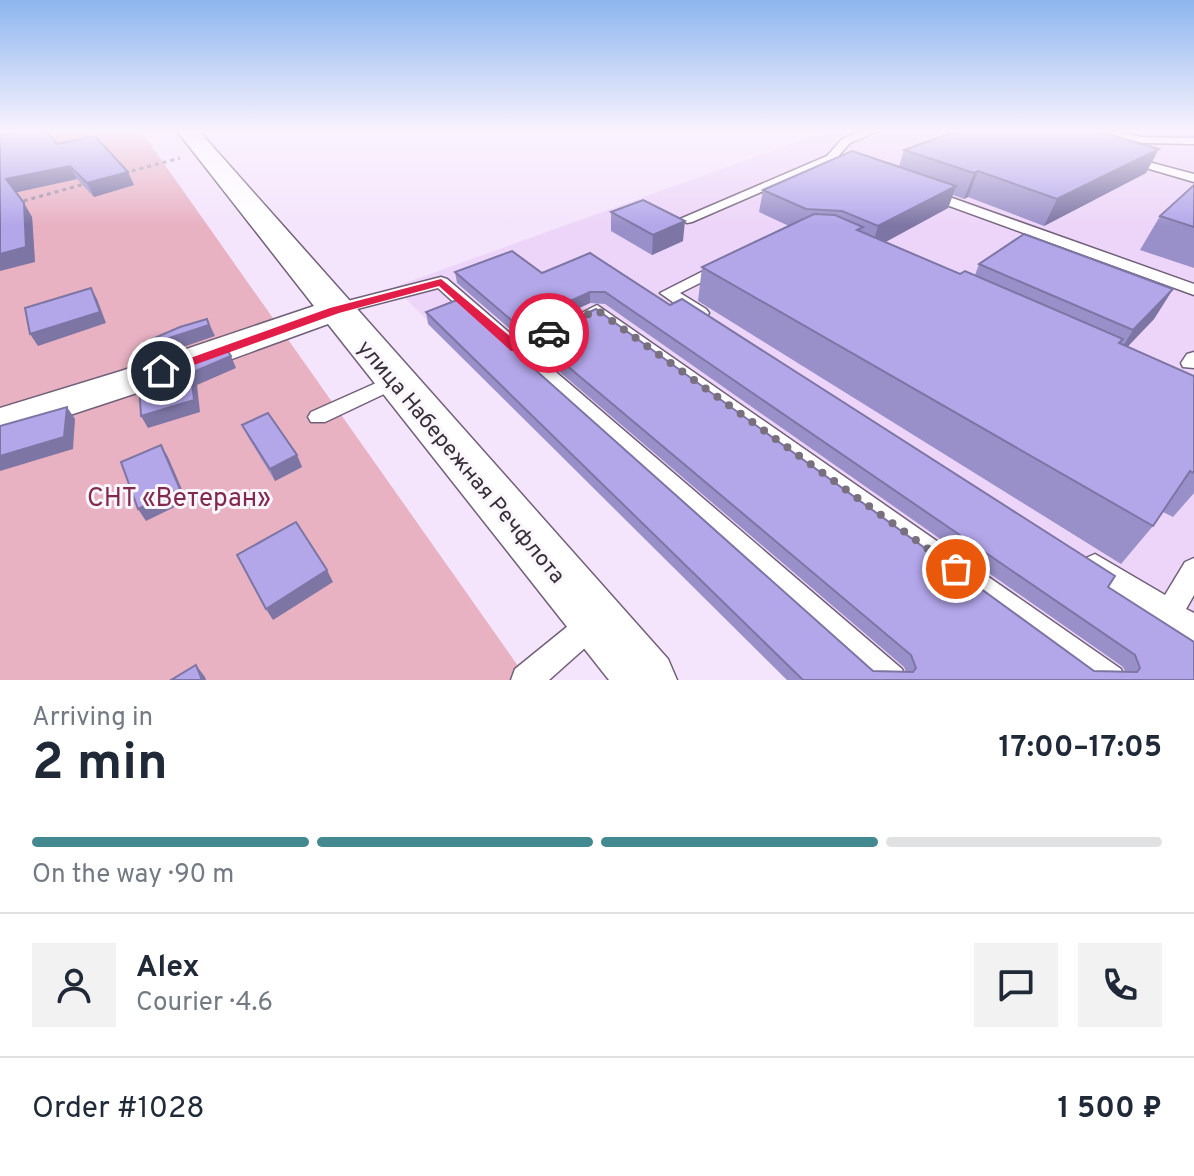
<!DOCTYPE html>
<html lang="en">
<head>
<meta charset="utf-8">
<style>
	:root { --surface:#fff; --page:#f2f2f3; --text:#1f2937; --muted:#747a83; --line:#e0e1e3; --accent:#428990 }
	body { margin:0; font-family:Overpass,sans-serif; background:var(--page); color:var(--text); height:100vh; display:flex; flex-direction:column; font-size:30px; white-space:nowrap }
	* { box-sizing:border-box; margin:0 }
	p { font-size:26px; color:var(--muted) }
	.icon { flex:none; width:44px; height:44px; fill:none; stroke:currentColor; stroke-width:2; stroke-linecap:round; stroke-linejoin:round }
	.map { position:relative; height:680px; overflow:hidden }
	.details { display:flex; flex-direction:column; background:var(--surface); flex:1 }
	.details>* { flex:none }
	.pin { position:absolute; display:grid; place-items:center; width:68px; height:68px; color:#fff; margin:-34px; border:4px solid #fff; border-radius:50%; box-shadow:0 2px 8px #0007 }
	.courier { position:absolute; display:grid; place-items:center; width:80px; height:80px; margin:-40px; border:6px solid #e11d48; border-radius:50%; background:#fff; color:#222; box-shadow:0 2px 10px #0007 }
	.head em { font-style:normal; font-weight:700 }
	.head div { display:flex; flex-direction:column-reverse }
	.head { display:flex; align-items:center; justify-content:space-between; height:136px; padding:0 32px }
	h1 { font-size:52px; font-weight:700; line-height:60px }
	.bar { display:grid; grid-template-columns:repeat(4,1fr); gap:12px 8px; align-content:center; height:96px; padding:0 32px }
	.bar i { height:10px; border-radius:6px; background:var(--line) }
	.bar .current { background:var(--accent) }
	.bar p { grid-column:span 4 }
	.line { display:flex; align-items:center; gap:20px; padding:0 32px; border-top:2px solid var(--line) }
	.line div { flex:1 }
	.round { display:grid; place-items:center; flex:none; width:84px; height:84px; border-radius:0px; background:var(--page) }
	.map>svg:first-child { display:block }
</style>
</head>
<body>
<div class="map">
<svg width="1194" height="680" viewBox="0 0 1194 680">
	<rect width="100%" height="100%" fill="#f4e4fc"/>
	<polygon fill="#edd5f9" points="827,131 1194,131 1194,680 787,680 394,287"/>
	<polygon fill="#e8b2c3" points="31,131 141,131 528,680 0,680 0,137"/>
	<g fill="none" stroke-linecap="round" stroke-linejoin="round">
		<g stroke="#716079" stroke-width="3">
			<g id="service">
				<polygon points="862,131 878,131 850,143 835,160 692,222 687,223 680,219 827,156 842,139"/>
				<polygon points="1094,131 1116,131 1142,137 1194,138 1194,144 1142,143"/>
				<polygon points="1126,156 1194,174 1194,182 1122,161 1122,157"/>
				<polygon points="927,189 1194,284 1194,295 922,196 921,193"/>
				<polygon points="723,261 731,266 728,269 680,293 706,309 709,313 706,317 694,317 660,293"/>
				<polygon points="441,277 447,279 518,340 547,327 559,327 562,331 559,335 529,349 902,669 906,680 869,680 438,288 334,315 326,310 328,306"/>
				<polygon points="597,305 1121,669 1125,680 1085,680 596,317 577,325 568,320"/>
				<polygon points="1194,352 1194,368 1183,367 1181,363 1187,354"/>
				<polygon points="394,375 401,376 404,381 401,386 325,422 311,422 308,417 311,412"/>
				<polygon points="1095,554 1165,595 1185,562 1194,558 1194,595 1186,609 1194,613 1194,643 1086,574 1082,566 1086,558"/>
				<polygon points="594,609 604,613 608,622 604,631 549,680 511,680 515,669 584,613"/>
			</g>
		</g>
		<g stroke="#716079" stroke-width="3">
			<g id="minor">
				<polygon points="0,131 27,131 25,136 0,141"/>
				<polygon points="177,131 199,131 668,659 677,680 609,680 328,324 149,389 0,438 0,408 121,371 314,306"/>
			</g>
		</g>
		<g stroke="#988d9e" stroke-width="3" stroke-dasharray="4 4" stroke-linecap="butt">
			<polyline points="124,173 180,158"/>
			<polyline points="16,203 88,183"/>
		</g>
		<use href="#service" fill="#fff" fill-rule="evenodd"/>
		<use href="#minor" fill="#fff" fill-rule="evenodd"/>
	</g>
	<g fill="#9a90c9">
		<polygon points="0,135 128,172 134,185 94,197 77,179 16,192 32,217 35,262"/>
		<polygon points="904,150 1146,173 1044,226 968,197 964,199 953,195 948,208 885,242 960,274 975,275 979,264 1173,289 1154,319 1127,347 1194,376 1194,493 1173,517 1163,512 1153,526 1121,564 698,301 702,267 789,226 759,212 763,190 899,167"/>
		<polygon points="1194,185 1194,268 1140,250 1160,216"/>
		<polygon points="611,212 683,241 652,255 611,231"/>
		<polygon points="590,253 1108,587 1194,680 787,680 428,324 426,312 873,671 906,672 904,667 534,350 534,338 1094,671 1125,671 1123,667 605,304 590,303 518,336 457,283 455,272 542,273"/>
		<polygon points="242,425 297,455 302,467 275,481 248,437"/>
	</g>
	<g fill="#7d75a4">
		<polygon points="1159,149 1146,173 1044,226 1057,199"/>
		<polygon points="70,166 77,179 14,193 6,179"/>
		<polygon points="978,171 968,197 964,199 974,173"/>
		<polygon points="128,172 134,185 94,197 87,183"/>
		<polygon points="956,186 948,208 871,250 878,226"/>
		<polygon points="24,203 32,217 35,262 0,271 0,254"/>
		<polygon points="685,221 683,241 652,255 653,235"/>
		<polygon points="91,288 97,299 106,323 38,346 30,334"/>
		<polygon points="1173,289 1154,319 1114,361 1133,330"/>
		<polygon points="590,292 590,303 518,336 517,325"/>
		<polygon points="207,319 215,336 154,357 148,345"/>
		<polygon points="231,356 236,368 197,385 200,412 148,428 141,416 191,373"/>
		<polygon points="67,407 75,419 73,449 0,471 0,456"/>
		<polygon points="161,445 168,457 187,501 146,521 138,509"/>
		<polygon points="297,455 302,467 275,481 270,469"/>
		<polygon points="327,570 333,582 273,620 266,609"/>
		<polygon points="196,665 205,677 206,680 202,680"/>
	</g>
	<g fill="#b3a7ea" stroke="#7d75a4" stroke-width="2">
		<polygon points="19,131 46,131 57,144 95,136 128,172 87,183 70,166 6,179 24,203 26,247 0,254 0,135"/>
		<polygon points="957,131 1097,131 1159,149 1057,199 978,171 974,173 904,150"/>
		<polygon points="852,151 956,186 878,226 842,211 806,209 763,190"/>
		<polygon points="1194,185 1194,227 1160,216"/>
		<polygon points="643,200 685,221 653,235 611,212"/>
		<polygon points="814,214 835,215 863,227 857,230 960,274 965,271 1123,339 1119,343 1194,376 1194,473 1190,471 1153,526 702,267"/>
		<polygon points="1024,234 1173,289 1133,330 979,264"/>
		<polygon points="512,251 542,273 590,253 670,305 682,299 1115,576 1108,587 1194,642 1194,680 803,680 426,312 457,300 873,671 913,672 916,668 911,655 534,338 596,309 1094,671 1137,672 1140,668 1135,655 605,292 590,292 517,325 455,272"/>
		<polygon points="91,288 100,312 30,334 25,308"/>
		<polygon points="207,319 209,325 148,345 145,342 180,327"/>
		<polygon points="227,350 231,356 191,373 194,400 141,416 139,382"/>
		<polygon points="67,407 64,437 0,456 0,426"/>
		<polygon points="268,413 297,455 270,469 242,425"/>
		<polygon points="161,445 180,489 138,509 121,462"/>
		<polygon points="296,522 327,570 266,609 237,555"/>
		<polygon points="196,665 202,680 171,680"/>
	</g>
	<linearGradient id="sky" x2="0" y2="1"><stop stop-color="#8db6ef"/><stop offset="0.58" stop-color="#faf3fe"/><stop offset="1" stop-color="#faf3fe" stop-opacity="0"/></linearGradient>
	<rect width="1194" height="226" fill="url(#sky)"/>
	<polygon fill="#e11d48" points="441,279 517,342 545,330 556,333 521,351 511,351 439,286 339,313 166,375 156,375 154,371 330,308"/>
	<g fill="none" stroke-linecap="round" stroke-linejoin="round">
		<polyline stroke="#796f7f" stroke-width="8" stroke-dasharray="0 14.4" points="549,333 597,310 956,569"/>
	</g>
	<g text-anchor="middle" stroke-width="6" stroke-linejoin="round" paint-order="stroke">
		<g font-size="22" fill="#37303b" stroke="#faf6fc">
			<text transform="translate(462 461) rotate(50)" y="8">улица Набережная Речфлота</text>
		</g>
		<g font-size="26" fill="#81294d" stroke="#faf6fc">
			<text x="179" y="506">СНТ «Ветеран»</text>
		</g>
	</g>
</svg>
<div class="pin" style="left:956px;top:569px;background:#ea580c"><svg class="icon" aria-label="bag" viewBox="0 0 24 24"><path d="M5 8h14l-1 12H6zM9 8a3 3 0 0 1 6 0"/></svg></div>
<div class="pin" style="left:161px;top:371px;background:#1f2937"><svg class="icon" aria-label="home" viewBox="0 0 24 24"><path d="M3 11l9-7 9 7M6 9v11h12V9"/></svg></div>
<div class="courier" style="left:549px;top:333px"><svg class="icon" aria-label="car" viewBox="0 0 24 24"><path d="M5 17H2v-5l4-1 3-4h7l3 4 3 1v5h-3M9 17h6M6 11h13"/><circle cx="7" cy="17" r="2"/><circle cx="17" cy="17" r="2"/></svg></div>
</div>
<section class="details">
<div class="head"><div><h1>2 min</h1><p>Arriving in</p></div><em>17:00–17:05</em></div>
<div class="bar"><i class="current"></i><i class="current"></i><i class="current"></i><i></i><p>On the way · 90 m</p></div>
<div class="line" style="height:144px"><a class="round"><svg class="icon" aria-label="person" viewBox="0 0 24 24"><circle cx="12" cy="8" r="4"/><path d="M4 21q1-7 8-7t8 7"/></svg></a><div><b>Alex</b><p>Courier · 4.6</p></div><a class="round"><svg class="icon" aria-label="chat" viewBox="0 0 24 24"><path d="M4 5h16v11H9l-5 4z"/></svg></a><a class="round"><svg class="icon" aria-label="phone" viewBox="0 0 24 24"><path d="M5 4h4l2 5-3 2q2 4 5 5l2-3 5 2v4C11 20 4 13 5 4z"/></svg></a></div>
<div class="line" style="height:104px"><div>Order #1028</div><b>1 500 ₽</b></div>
</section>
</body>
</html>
